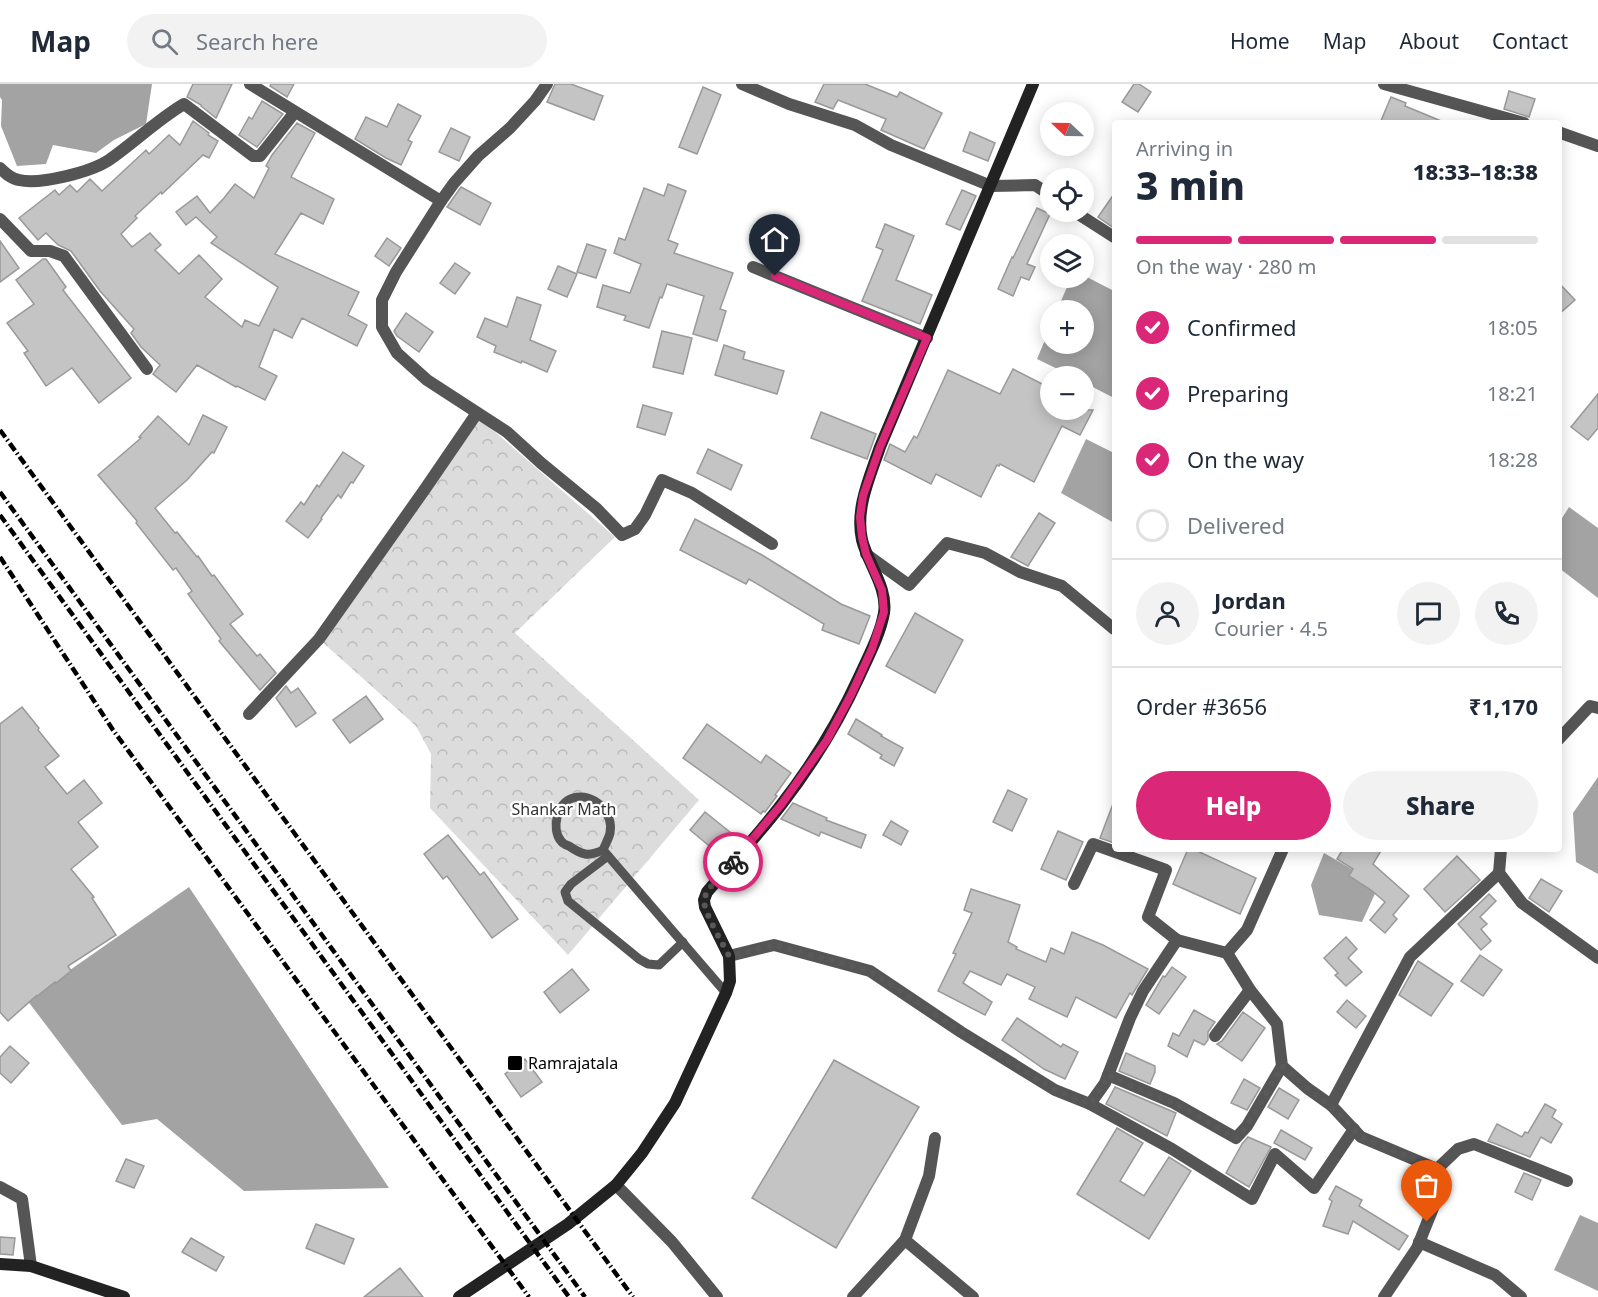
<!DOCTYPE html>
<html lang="en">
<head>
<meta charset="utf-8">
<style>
	:root { --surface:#fff; --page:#f2f2f3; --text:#1f2937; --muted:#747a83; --line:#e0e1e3; --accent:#db2777 }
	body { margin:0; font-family:"Noto Sans",sans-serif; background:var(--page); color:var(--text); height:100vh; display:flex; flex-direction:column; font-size:22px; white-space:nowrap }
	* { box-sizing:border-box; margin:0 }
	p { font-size:20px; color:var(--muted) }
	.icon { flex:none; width:33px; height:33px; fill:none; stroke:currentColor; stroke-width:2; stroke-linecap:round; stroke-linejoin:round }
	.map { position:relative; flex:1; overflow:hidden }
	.sheet { position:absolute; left:1112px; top:36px; width:450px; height:732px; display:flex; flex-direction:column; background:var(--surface); border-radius:6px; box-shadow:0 3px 15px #0003 }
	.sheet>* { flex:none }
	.needle { width:39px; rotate:292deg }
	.controls { position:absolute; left:1040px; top:18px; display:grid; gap:12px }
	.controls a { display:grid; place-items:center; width:54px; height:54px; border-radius:50%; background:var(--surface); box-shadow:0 3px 15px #0003; font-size:30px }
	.pin { position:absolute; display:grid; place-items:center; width:51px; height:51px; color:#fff; margin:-62px -26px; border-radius:50% 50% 50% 0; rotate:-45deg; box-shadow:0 0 6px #0007 }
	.pin .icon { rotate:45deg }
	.courier { position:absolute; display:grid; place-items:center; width:60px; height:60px; margin:-30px; border:4px solid #db2777; border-radius:50%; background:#fff; color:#222; box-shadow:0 2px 8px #0007 }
	.headline em { font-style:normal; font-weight:800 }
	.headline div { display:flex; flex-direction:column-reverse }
	.headline { display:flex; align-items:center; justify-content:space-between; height:102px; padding:0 24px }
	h1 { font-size:39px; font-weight:800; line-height:45px }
	.bar { display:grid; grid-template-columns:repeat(4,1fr); gap:9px 6px; align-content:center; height:72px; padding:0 24px }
	.bar i { height:8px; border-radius:4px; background:var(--line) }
	.bar .on { background:var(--accent) }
	.bar p { grid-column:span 4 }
	.line { display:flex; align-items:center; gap:15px; padding:0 24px; border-top:2px solid var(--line) }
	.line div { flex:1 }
	.round { display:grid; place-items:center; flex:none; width:63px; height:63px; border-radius:32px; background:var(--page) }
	ol { padding:0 24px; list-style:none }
	li { display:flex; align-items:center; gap:18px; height:66px }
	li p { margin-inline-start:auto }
	li .icon { padding:6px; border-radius:50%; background:var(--accent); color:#fff; stroke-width:4 }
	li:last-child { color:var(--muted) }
	li i { width:33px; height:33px; border:3px solid var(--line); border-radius:50% }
	.action { display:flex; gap:12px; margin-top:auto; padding:12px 24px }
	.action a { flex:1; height:69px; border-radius:36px; background:var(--accent); color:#fff; font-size:24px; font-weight:800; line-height:69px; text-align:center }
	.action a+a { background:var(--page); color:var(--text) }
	header { display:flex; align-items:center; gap:36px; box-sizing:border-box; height:84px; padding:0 30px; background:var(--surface); border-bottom:2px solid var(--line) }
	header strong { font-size:28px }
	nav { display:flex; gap:33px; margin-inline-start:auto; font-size:21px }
	.search { width:420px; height:54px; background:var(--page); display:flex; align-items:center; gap:15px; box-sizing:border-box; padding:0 21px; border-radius:33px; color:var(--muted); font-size:22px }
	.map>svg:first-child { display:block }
</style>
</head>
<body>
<header>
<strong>Map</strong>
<div class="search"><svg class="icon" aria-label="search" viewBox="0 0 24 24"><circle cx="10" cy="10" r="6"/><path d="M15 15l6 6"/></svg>Search here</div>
<nav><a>Home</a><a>Map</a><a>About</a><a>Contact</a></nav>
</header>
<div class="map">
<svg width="1598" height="1213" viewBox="0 0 1598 1213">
	<defs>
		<pattern id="forest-crowns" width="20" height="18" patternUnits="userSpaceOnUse" patternTransform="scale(1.5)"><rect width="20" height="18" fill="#dcdcdc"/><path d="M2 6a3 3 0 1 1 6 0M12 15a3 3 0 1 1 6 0" fill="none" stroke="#bbb"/></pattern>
	</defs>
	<rect width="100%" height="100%" fill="#fff"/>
	<polygon fill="url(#forest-crowns)" points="477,332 615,453 515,549 699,716 568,871 430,724 431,670 416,642 319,555"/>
	<g fill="#a3a3a3">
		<polygon points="0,0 152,0 146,40 114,56 96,69 53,61 46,80 17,82 1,42 2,16 0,13"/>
		<polygon points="1083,191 1114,207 1114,314 1083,298 1083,292 1072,292 1037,275 1050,244 1050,260 1083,260 1083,226 1057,226 1071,194 1083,194"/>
		<polygon points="1086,355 1114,369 1114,439 1061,409"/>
		<polygon points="1569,423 1598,444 1598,514 1559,484 1559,439"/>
		<polygon points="1598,693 1598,790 1576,778 1573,729"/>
		<polygon points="1324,769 1379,801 1362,838 1319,831 1311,801"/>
		<polygon points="189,803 389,1104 244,1107 157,1035 122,1041 27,916"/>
		<polygon points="1580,1131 1598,1139 1598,1207 1554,1186"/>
	</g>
	<g fill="#c4c4c4" stroke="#999" stroke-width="1.5">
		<polygon points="193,0 232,0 216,34 201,22 201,21 187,13"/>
		<polygon points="271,0 294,0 287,13 270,2"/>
		<polygon points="555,0 571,0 603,12 594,36 547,18"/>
		<polygon points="824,0 865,0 897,13 900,8 942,29 924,65 881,46 886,35 838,16 833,25 815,18"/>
		<polygon points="1134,0 1139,0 1151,8 1138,28 1122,18"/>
		<polygon points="703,3 721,11 697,70 679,63"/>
		<polygon points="1509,7 1535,15 1529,33 1504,25"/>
		<polygon points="1391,13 1406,19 1405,22 1446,39 1380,39"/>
		<polygon points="262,17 283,30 257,63 239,51 249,33 252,35"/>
		<polygon points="398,20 421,32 408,56 412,58 401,81 386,74 355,55 366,33 387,43"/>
		<polygon points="193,37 209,49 208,51 218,57 209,74 203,71 162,110 161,108 135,132 137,134 121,150 132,163 150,149 161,161 155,166 179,190 199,171 222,195 205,213 242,243 245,236 259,242 278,203 211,159 217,153 196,133 186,141 176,128 197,112 210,129 224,114 235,100 254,114 269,84 266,82 272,71 297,39 315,49 291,93 334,115 323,140 301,129 275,170 359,208 348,231 367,241 357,262 302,234 292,254 274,245 259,283 277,292 265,316 237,302 236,303 197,281 176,308 153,290 160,281 141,263 131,249 134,245 100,207 71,167 58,161 46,149 38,156 19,134 55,106 59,111 70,101 77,108 90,95 102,107 146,66 149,70 169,51 180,61"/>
		<polygon points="451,44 470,53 459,77 439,68"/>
		<polygon points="970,48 995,59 988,77 963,67"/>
		<polygon points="668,100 686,107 668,156 678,160 674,169 733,189 720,225 726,227 717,257 693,250 704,212 667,200 662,214 660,213 649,244 624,236 626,232 597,223 603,201 630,209 641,180 614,169 619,154 625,156 644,104 664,112"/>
		<polygon points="461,103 491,119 480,141 447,123"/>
		<polygon points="962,106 976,112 960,146 946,140"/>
		<polygon points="1114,110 1114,144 1098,133"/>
		<polygon points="1037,124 1050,130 1027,180 1035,183 1029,196 1021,193 1013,212 998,205 1012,173 1013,174"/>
		<polygon points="885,140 914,152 896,196 932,211 920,240 862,217 883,166 876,163"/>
		<polygon points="387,154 401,164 389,182 375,172"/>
		<polygon points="0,157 19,184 0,198"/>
		<polygon points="587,160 606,166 596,194 577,188"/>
		<polygon points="43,175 46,175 66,203 63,206 131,294 99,319 72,284 46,302 24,269 28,267 7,239 34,220 16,196"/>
		<polygon points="455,179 470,189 455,210 440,199"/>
		<polygon points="558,182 577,190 567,213 548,205"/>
		<polygon points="1558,198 1575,216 1558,231"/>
		<polygon points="517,213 541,221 530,256 556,267 547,288 522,277 521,279 494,268 496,262 477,253 485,234 507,243"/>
		<polygon points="406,229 433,248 419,268 397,252 394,247"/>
		<polygon points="662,247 692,254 683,290 653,283"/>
		<polygon points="724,261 745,268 743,275 784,287 777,310 715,291"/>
		<polygon points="1013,285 1050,304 1050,326 1093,326 1080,351 1062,342 1034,398 1000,380 999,382 997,381 981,413 936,390 931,400 884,376 890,360 905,368 914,352 917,354 948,286 1000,310"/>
		<polygon points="1598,310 1598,344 1588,356 1571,343"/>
		<polygon points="643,321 672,329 665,351 637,343"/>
		<polygon points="821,328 876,350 867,375 811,354"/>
		<polygon points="203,331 227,343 214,369 212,368 187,396 155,424 175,449 177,448 197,473 198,472 212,492 214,491 243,530 230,540 257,572 260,570 276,589 260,606 219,557 221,555 188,510 192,507 176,484 173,486 136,439 137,437 98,391 141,354 139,353 158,332 189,361"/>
		<polygon points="708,365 742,381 731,406 697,389"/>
		<polygon points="343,368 364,382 353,399 351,398 341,414 338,411 321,434 322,435 308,454 286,437 301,418 304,421 317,401 319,403"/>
		<polygon points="1039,429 1055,439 1028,482 1011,473"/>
		<polygon points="695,435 762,471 841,520 870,532 859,560 822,546 824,540 749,495 746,500 680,466"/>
		<polygon points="915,529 963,556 935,609 886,582"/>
		<polygon points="286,602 291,609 298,604 316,629 296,643 276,614"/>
		<polygon points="366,612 383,635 350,659 333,636"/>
		<polygon points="22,623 39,644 38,646 59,672 45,683 67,710 84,696 102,719 78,738 98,763 71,785 94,813 92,814 116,851 68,882 71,887 56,899 55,898 36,913 36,912 8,937 0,928 0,640"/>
		<polygon points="856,635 882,651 881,652 903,664 894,682 880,674 882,671 848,650"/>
		<polygon points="707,640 761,679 766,671 791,689 775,711 777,712 765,728 763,727 761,730 683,674"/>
		<polygon points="1008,706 1027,715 1012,747 993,738"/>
		<polygon points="793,719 827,734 826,736 866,751 861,764 821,748 819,752 781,735"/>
		<polygon points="1113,720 1114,720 1114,759 1100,754"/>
		<polygon points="705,728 740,756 725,775 690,746"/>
		<polygon points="891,737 908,747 901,761 883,751"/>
		<polygon points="1058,747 1083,758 1066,796 1041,785"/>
		<polygon points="448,751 480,791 484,788 518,835 492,854 447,792 443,795 424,770"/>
		<polygon points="1188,765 1193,765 1256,794 1240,830 1173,800"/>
		<polygon points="1343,765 1382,765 1373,780 1409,812 1393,831 1397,835 1385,849 1370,836 1385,818 1371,806 1349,792 1353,785 1337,775"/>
		<polygon points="1457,772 1480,796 1445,828 1424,805"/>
		<polygon points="1541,795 1562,807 1549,828 1529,814"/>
		<polygon points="971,805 1020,821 1008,858 1017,863 1016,865 1046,878 1051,864 1064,870 1072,848 1103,861 1148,885 1132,911 1130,909 1116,934 1076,913 1067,933 1029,915 1035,903 1007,890 1001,901 970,887 963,899 992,918 985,931 938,907 956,870 953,869 972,829 964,826"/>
		<polygon points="1489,810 1496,817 1480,833 1487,840 1481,845 1491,857 1481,866 1458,840"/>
		<polygon points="1346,853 1357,865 1348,874 1362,888 1346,902 1335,891 1338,889 1324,874"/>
		<polygon points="1480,871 1502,886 1483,912 1461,897"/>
		<polygon points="1418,877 1453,900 1431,932 1399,911"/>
		<polygon points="1172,883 1186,893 1159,930 1146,921 1163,892 1165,893"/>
		<polygon points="572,885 589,906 560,929 544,908"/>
		<polygon points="1347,916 1366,932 1356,944 1337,928"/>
		<polygon points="1194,926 1215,938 1208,948 1208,956 1204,961 1194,956 1187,973 1168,962 1173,949 1179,952"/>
		<polygon points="1243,928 1265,944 1242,977 1217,960 1222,957"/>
		<polygon points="1017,934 1061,963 1063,960 1078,968 1065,995 1044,985 1002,956"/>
		<polygon points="10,962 29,979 11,999 0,989 0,973"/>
		<polygon points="1126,969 1155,982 1155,988 1150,1000 1119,987"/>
		<polygon points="525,975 542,998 521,1013 505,990"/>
		<polygon points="834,976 919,1023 836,1164 752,1114"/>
		<polygon points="1244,995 1260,1004 1247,1026 1231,1019"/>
		<polygon points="1115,1003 1176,1029 1167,1052 1106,1020"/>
		<polygon points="1279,1004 1299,1016 1288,1035 1268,1023"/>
		<polygon points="1545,1020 1556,1026 1552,1033 1562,1040 1551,1059 1541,1053 1530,1073 1488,1057 1497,1040 1522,1053 1525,1048 1528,1049"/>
		<polygon points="1117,1044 1143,1059 1120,1097 1144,1112 1169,1073 1191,1087 1149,1155 1077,1110"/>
		<polygon points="1281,1046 1312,1064 1305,1076 1274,1059"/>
		<polygon points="1248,1053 1271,1063 1249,1103 1226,1089 1242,1060"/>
		<polygon points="126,1075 144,1082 134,1104 116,1097"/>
		<polygon points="1524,1089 1541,1096 1532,1116 1515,1108"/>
		<polygon points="1336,1102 1362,1116 1359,1122 1408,1152 1399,1166 1353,1137 1348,1150 1323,1142 1332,1117 1329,1115"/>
		<polygon points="316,1140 354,1155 344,1180 306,1164"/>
		<polygon points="0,1153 15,1154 13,1171 0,1170"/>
		<polygon points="191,1154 224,1173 216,1187 182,1168"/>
		<polygon points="400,1184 423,1213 364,1213"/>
	</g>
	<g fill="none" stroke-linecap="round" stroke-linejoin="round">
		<g stroke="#555" stroke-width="9">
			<path d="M 603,766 C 605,761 609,754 610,749 C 614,728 593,708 573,714 C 557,718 551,745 561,757 C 563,760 566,761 569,762 C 582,771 588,773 603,766 L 726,909"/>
			<polyline points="608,772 571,800 565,808 568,817 639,875 648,880 659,881 683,858"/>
		</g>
		<g stroke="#555" stroke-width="12">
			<polyline points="250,0 441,117"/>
			<polyline points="547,0 535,17 510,44 478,72 454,99 441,117 396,188 382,216 382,243 397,269 427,296 507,348 541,379 597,425 622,451 635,445 645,431 662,396 692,409 772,460"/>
			<polyline points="742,0 789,20 855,41 891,61 991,102 1035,101 1050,111"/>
			<polyline points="1384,0 1524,39"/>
			<polyline points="1558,48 1598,62"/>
			<path d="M 0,84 C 5,89 11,95 19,96 C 40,101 91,88 109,76 C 135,58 157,36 184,20 L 253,72 L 260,72 L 295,28"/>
			<polyline points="1075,128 1114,153"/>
			<polyline points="0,135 31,167 50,167 64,172 147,285"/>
			<polyline points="753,183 927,254"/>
			<polyline points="866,470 909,501 947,459 985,469 1020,488 1062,502 1114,545"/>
			<polyline points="249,630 319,555 425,405 477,329"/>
			<polyline points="1558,656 1590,622 1598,624"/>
			<polyline points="1501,765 1499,789 1522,819 1598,874"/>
			<polyline points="1177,856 1227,869 1247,846 1283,765"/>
			<polyline points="1227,869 1250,906 1277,940 1282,982 1307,1004 1331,1021"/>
			<polyline points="729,872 774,861 870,887 961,948 1055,1006 1090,1020 1105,999 1130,934 1143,907 1177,856 1148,833 1166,786 1093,760 1074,800"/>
			<polyline points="1215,952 1250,906"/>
			<polyline points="1108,991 1174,1019 1236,1054 1247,1042 1282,982"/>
			<polyline points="1090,1020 1172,1065 1252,1115 1275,1070 1314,1104 1354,1045"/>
			<polyline points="1437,1085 1458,1065 1474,1060 1567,1097"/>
			<polyline points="616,1101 672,1158 717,1213"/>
			<polyline points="0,1103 22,1115 31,1182"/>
			<polyline points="905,1156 973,1213"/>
			<polyline points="1419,1158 1495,1191 1521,1213"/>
			<polyline points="853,1213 905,1156 929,1092 935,1054"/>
			<polyline points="1384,1213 1417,1164 1443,1099 1437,1085 1361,1053 1331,1021 1410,873 1499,789"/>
		</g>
		<g stroke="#222" stroke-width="12">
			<polyline points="0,1180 31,1182 124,1213"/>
			<path d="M 459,1213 L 568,1140 L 616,1101 L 642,1069 L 675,1019 L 726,909 L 730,897 L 729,872 L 705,823 L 704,816 L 707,808 C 732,779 758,751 781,721 C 812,681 838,639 859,593 C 868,573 880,551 884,529 C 888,504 868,480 862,456 C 855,424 870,393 880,363 L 1033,0"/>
		</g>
		<g stroke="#000" stroke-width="4.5" stroke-dasharray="9 3 1.5 3" stroke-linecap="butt">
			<polyline points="0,346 633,1213"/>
			<polyline points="0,408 585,1213"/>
			<polyline points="0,431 569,1213"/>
			<polyline points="0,473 113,646 529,1213"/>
		</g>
	</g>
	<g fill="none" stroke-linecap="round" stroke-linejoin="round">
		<path stroke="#595959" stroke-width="6" stroke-dasharray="0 10.8" d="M 733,778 C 725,787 706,804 704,816 C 703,827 723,860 729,872 L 774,861 L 870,887 L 962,948 L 1055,1006 L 1090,1020 L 1105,999 L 1108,991 L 1140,1006 L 1174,1019 L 1236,1054 L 1247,1042 L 1282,982 L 1307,1004 L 1330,1022 L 1361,1053 L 1437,1085 L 1443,1099 L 1427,1138"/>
		<polyline stroke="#db2777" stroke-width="8" points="733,778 781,721 827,656 851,611 872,565 884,528 882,506 866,470 862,453 860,433 863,412 880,363 927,254 775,192"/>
	</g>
	<rect fill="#000" stroke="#fff" stroke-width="2" x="507" y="971" width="16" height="16" rx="3"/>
	<g text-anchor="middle" stroke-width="4.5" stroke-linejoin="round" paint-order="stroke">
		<g font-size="16" fill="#333" stroke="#fff">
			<text x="564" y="731">Shankar Math</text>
		</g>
		<g font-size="16" fill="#000" stroke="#fff" text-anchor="start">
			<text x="528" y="985">Ramrajatala</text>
		</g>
	</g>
</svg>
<div class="controls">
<a><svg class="needle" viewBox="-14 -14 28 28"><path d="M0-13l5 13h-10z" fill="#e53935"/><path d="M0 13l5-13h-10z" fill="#747a83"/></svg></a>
<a><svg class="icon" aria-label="locate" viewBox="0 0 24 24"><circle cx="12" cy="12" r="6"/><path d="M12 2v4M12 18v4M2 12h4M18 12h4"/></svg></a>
<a><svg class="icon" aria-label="layers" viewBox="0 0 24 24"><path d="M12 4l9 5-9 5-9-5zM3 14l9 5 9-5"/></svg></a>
<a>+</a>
<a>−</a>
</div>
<div class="pin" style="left:1427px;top:1138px;background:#ea580c"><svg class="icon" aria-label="bag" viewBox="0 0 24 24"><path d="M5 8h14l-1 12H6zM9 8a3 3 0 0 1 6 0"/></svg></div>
<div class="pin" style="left:775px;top:192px;background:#1f2937"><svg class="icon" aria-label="home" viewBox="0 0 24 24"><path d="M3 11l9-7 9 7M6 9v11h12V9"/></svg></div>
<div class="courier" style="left:733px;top:778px"><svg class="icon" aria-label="bike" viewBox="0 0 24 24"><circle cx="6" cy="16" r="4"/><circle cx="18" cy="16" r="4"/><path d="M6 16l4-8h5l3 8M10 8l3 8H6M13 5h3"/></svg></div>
<section class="sheet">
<div class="headline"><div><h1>3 min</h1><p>Arriving in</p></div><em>18:33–18:38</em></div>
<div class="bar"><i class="on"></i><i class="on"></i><i class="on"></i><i></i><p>On the way · 280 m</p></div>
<ol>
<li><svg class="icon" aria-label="check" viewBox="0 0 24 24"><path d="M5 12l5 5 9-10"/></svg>Confirmed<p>18:05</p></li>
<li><svg class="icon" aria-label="check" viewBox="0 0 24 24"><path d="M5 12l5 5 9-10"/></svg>Preparing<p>18:21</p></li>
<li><svg class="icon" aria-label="check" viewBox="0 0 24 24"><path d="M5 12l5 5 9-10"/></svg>On the way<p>18:28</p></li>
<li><i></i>Delivered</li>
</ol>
<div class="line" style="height:108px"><a class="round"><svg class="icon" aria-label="person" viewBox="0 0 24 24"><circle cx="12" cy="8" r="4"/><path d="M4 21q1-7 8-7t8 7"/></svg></a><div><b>Jordan</b><p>Courier · 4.5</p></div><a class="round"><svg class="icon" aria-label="chat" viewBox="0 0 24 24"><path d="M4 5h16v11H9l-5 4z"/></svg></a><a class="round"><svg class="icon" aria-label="phone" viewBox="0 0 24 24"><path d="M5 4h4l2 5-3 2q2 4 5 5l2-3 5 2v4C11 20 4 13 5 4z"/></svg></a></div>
<div class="line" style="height:78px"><div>Order #3656</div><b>₹1,170</b></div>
<div class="action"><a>Help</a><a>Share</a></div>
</section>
</div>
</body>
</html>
